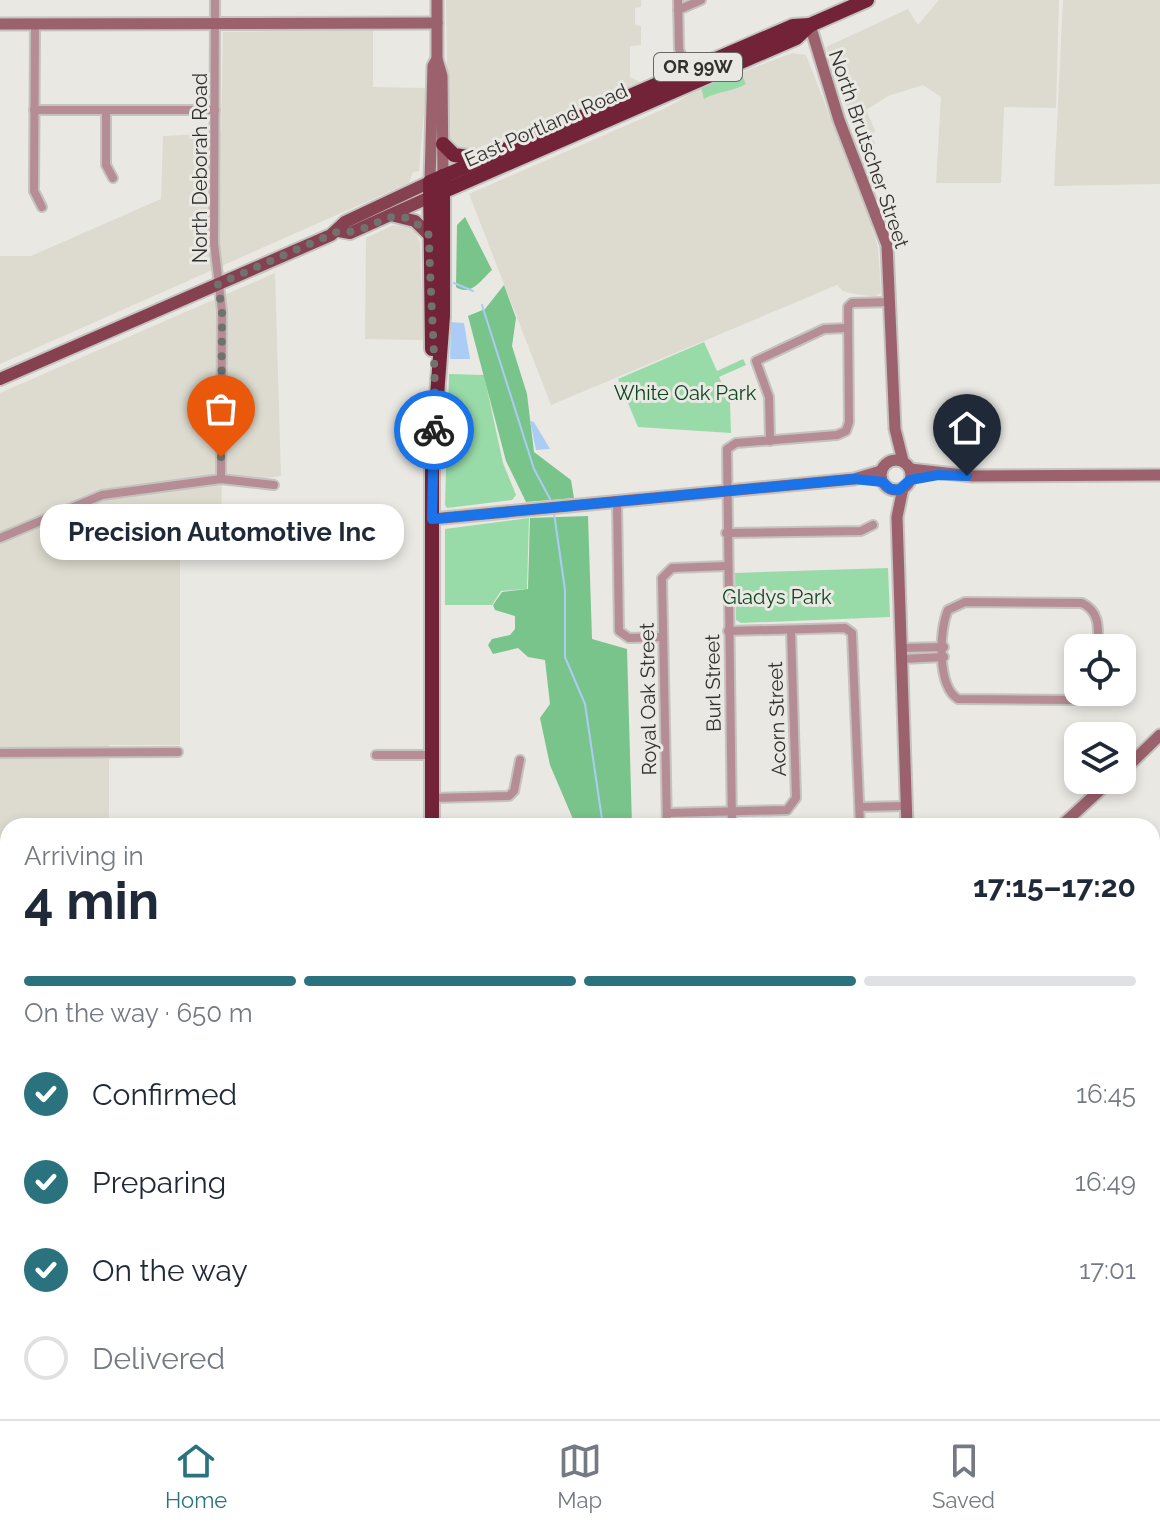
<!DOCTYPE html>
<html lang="en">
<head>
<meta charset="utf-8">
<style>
	:root { --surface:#fff; --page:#f6f6f7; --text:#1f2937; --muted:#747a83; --line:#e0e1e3; --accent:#2a727d }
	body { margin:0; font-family:Raleway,sans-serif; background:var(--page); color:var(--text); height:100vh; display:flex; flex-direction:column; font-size:30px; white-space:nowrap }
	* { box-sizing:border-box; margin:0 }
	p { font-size:26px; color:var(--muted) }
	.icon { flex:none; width:44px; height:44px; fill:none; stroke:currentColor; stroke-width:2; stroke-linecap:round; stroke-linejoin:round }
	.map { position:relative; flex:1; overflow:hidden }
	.drawer { position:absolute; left:0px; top:818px; width:1160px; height:602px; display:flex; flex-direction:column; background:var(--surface); border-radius:24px 24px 0 0; box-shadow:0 4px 12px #0003 }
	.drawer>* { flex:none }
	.controls { position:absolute; left:1064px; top:634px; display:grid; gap:16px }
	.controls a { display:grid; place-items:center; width:72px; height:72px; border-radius:16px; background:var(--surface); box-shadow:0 4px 12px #0003; font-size:40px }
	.pin { position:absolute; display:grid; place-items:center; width:68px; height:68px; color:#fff; margin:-82px -34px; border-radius:50% 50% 50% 0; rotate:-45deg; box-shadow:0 0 8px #0007 }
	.pin .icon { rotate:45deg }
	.courier { position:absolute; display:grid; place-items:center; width:80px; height:80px; margin:-40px; border:6px solid #1a73e8; border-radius:50%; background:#fff; color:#222; box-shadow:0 2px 10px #0007 }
	.bubble { position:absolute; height:56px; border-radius:24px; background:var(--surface); box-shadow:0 4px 12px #0003; font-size:26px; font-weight:700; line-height:56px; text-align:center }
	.overview em { font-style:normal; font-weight:700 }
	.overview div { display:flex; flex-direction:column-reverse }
	.overview { display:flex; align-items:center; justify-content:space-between; height:136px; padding:0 24px }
	h1 { font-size:52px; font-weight:700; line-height:60px }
	.bar { display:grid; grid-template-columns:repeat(4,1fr); gap:12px 8px; align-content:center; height:96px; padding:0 24px }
	.bar i { height:10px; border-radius:6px; background:var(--line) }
	.bar .current { background:var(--accent) }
	.bar p { grid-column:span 4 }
	ol { padding:0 24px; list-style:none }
	li { display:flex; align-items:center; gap:24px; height:88px }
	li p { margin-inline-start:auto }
	li .icon { padding:8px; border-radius:50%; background:var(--accent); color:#fff; stroke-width:4 }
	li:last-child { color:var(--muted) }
	li i { width:44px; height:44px; border:4px solid var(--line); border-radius:50% }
	.tabs { display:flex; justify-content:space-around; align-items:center; height:112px; border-top:2px solid var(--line); background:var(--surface); font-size:22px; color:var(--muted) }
	.tabs a { display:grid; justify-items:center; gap:4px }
	.tabs .current { color:var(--accent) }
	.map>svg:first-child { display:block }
</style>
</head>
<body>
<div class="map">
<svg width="1160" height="1419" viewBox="0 0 1160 1419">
	<rect width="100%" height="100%" fill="#e9e8e3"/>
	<g fill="#dddbcf">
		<polygon points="446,0 641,0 641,7 635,8 635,25 641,26 641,45 630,46 630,77 640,82 475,149 461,150 451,142 448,130"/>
		<polygon points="939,0 1059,0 1056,108 1004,107 1001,183 936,183 941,97 923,85 888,96 866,110 875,130 872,136 875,144 862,149 826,47 908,9 918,25"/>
		<polygon points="1063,0 1160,0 1160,184 1054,186"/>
		<polygon points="373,30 373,87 426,88 419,171 413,172 409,183 0,364 0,256 31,256 161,199 163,136 221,133 223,32"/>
		<polygon points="792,53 806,55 867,212 878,247 881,292 875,297 855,294 843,291 837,285 551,405 469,194 666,108 703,87"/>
		<polygon points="393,225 413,228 420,242 424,340 365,339 366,238"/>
		<polygon points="275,273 281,476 222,484 220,547 180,549 180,745 109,745 109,826 8,826 8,1041 0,1027 0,393"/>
	</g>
	<g fill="#99dba8">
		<path d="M 741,73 L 746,84 C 735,91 718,91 704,99 L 701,87 Z"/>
		<polygon points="704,342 717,371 743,359 746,365 719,377 730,402 731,433 638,427 618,379"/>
		<polygon points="449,374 484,375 503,463 516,495 512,500 447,508 445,505"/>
		<polygon points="529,518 527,589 501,591 492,605 445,605 445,529"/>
		<polygon points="888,568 890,617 741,623 736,620 735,573"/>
		<polygon points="1152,1004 1160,1004 1160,1369 1152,1370"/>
		<polygon points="856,1412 1039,1412 1036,1419 856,1419"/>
	</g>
	<g fill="#78c48b">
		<path d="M 465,217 L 492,270 C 481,280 471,297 456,287 L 457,225 Z"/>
		<polygon points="504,285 516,318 512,346 527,394 534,452 571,480 574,498 526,502 506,461 468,316 485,309"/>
		<polygon points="588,516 592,639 627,649 632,826 576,826 550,765 540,718 550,704 545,660 528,657 518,648 493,654 488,645 492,639 510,635 515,629 515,616 495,610 493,605 502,592 528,589 530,518"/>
		<polygon points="1160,1085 1160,1135 1152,1130 1152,1091"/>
		<polygon points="1160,1369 1160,1419 1036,1419 1039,1412 1152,1412 1152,1370"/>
		<rect x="744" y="1412" width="112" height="7"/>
	</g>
	<g fill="#abcdf5">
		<polygon points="451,322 464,323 470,359 450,359"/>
		<polygon points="530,421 534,422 550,449 536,450"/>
	</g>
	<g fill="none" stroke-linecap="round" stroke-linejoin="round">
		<g stroke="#abcdf5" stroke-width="2">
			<polyline points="454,283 473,291"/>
			<polyline points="482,305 534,469 550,499"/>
			<polyline points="554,513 565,590 565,657 585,704 603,826"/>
			<polyline points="1152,1114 1160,1117"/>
			<polyline points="800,1412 802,1419"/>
		</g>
		<g stroke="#c4c3bf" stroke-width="12">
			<g id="street">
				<polyline points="215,0 214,243 222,311 221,479"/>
				<polyline points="678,0 679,49 687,71"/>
				<polyline points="678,10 701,0"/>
				<polyline points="35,25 34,191 42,207"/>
				<polyline points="34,110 215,110"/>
				<polyline points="106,110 106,165 113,178"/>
				<polyline points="770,441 769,397 756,361 824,329 846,328"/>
				<polyline points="617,502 619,631 629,638 663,637"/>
				<polyline points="726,533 861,531 873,525"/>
				<polyline points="0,538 102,495 221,479 274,485"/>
				<polyline points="728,631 845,628 852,633 860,826"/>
				<polyline points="901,648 944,647"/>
				<polyline points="902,659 944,657"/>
				<path d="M 1094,692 L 1077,700 L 958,699 C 937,686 939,630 948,610 L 965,602 L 1082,603 C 1101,612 1098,630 1098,648"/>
				<polyline points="0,753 178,752"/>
				<polyline points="376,755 432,755"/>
				<polyline points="432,798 509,796 514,791 520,760"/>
				<polyline points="860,807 906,806"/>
				<polyline points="667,813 787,810 796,798 791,630"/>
				<polyline points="667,826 662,578 672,568 727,566"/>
				<polyline points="732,826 727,449 736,443 837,435 846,431 849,422 848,307 852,303 890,302"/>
			</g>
		</g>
		<g stroke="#c4c3bf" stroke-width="15">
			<g id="secondary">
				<polyline points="437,0 437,59 442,76 443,176"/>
				<polyline points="0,24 437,23"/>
				<polyline points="810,25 839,120 887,245 895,429 903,461"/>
				<polyline points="430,182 433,66 437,59"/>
				<circle cx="896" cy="475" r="15"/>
				<polyline points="910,469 972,476 1160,475"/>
				<polyline points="903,488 897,517 907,826"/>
				<polyline points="432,519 854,479 881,471"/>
				<polyline points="1122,772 1160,735"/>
				<polyline points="1061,826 1111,780"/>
				<polyline points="0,871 8,878"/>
				<polyline points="0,992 8,992"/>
				<polyline points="1152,999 1160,999"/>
			</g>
		</g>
		<g stroke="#c4c3bf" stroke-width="16">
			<g id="primary">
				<polyline points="391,215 415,221 429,235"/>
				<polyline points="339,231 350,233 430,197"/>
				<polyline points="0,379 331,235 345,222 430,182"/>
				<polyline points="0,1043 8,1057"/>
				<polyline points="158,1412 161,1419"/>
				<polyline points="168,1412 171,1419"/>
			</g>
		</g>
		<g stroke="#c4c3bf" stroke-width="18">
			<g id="highway">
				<polyline points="443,144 454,155 476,158"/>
				<polyline points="435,195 796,38 810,25 867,0"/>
				<polyline points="432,349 430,182 793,26 810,25"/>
				<polyline points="432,826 432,462 443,316 443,176"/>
				<polyline points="429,1419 429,1412"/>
			</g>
		</g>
		<use href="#street" stroke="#b68d94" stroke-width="8"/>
		<use href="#secondary" stroke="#9b616c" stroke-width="11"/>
		<use href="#primary" stroke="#864150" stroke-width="12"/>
		<use href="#highway" stroke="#722338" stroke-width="14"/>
	</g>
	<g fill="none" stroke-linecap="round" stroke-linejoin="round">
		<path stroke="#71716e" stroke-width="8" stroke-dasharray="0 14.4" d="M 221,457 L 222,311 L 218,284 L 339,231 C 377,237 391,193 429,235 C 430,300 437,365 434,430"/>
		<polyline stroke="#1a73e8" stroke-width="10" points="434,430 432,519 854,479 883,482 890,489 899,490 910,480 938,475 967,476"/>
	</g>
	<g text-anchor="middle" stroke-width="6" stroke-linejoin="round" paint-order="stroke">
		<rect fill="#e9e8e3" stroke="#686865" stroke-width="2" x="654" y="53" width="88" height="28" rx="6"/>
		<g font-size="18" font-weight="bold" fill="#31312f">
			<text x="698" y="73">OR 99W</text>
		</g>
		<g font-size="20" fill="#31312f" stroke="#e9e8e3">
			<text transform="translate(546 125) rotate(-24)" y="7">East Portland Road</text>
			<text transform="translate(869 149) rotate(71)" y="7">North Brutscher Street</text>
			<text transform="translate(200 168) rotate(-90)" y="7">North Deborah Road</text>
			<text transform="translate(713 683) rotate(-91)" y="7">Burl Street</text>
			<text transform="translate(648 699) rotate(-91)" y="7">Royal Oak Street</text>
			<text transform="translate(777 719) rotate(-92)" y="7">Acorn Street</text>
		</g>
		<g font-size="20" fill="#0a4520" stroke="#e9e8e3">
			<text x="685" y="400">White Oak Park</text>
			<text x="777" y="604">Gladys Park</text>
		</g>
	</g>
</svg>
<div class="controls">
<a><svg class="icon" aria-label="locate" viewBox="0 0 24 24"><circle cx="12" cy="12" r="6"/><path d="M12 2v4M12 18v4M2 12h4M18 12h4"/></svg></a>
<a><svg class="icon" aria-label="layers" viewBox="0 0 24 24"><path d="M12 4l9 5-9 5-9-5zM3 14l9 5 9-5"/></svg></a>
</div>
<div class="pin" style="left:221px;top:457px;background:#ea580c"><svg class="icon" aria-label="bag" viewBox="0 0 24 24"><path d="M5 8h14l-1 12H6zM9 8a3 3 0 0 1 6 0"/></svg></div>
<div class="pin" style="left:967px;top:476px;background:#1f2937"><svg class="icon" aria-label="home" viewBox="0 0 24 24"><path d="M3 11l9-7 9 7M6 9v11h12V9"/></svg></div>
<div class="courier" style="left:434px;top:430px"><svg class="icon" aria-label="bike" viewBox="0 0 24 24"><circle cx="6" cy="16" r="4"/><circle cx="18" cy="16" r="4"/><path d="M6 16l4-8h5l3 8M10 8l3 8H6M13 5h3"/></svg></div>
<div class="bubble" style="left:40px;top:504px;width:364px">Precision Automotive Inc</div>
<section class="drawer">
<div class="overview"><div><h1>4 min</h1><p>Arriving in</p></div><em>17:15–17:20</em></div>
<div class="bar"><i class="current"></i><i class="current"></i><i class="current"></i><i></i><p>On the way · 650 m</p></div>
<ol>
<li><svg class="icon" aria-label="check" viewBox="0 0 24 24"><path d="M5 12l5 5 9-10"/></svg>Confirmed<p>16:45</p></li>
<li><svg class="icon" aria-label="check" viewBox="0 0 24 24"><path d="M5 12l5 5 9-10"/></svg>Preparing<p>16:49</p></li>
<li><svg class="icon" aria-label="check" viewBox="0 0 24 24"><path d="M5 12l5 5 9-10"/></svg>On the way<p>17:01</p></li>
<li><i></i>Delivered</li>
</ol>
</section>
</div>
<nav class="tabs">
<a class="current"><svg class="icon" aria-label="home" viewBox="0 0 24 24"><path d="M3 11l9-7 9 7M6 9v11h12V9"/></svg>Home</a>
<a><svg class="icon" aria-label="map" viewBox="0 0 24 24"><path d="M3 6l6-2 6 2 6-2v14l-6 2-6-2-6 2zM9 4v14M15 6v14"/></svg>Map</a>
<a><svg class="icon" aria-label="saved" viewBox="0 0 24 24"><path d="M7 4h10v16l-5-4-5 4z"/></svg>Saved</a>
</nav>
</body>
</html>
